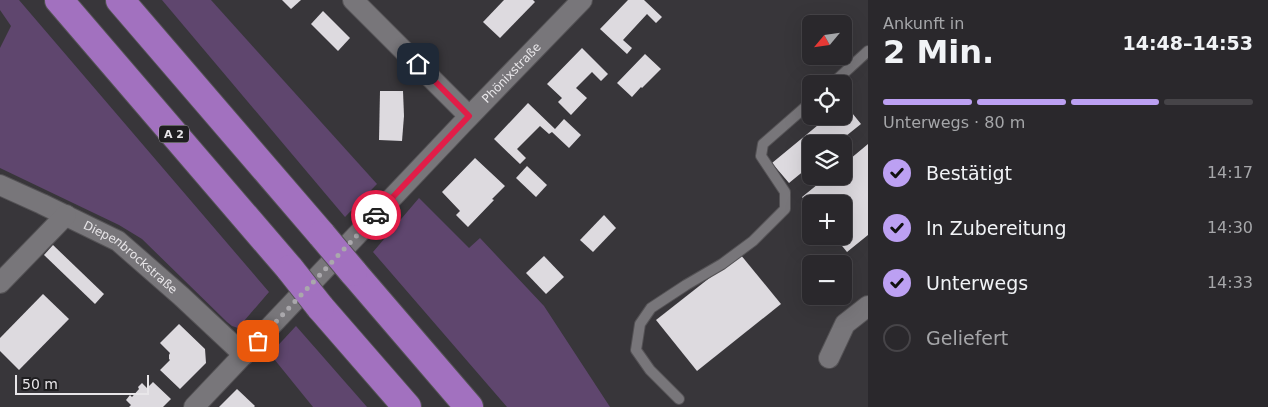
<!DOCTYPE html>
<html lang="de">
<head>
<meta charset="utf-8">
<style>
	:root { --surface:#2a282c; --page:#323034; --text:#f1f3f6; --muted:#a5a6a9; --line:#464448; --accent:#bca0f2 }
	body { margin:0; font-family:"DejaVu Sans",sans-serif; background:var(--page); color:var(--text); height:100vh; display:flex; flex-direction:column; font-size:19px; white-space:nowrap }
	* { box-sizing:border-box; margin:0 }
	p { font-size:16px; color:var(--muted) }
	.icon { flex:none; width:28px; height:28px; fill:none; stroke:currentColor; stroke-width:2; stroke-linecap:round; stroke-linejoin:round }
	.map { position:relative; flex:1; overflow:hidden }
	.details { display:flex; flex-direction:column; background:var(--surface); width:400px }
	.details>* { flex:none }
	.needle { width:32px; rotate:241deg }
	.fabs { position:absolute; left:802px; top:15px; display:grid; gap:10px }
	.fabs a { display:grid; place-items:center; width:50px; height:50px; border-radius:8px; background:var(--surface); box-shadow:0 5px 20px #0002,0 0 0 1px var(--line); font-size:25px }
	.scale { position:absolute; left:15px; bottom:12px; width:134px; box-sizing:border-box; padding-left:5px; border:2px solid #e8e6e9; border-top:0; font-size:14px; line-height:18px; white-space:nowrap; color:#e8e6e9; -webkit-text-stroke:4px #1f1e20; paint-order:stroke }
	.pin { position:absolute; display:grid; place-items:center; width:42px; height:42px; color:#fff; margin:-21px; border-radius:10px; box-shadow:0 2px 8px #0006 }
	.courier { position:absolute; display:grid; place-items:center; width:50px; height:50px; margin:-25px; border:4px solid #e11d48; border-radius:50%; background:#fff; color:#222; box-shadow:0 1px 6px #0007 }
	.summary em { font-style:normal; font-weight:700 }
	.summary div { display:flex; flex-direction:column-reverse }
	.summary { display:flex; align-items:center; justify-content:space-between; height:85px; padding:0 15px }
	h1 { font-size:32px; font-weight:700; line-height:38px }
	.bar { display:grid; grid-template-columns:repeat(4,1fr); gap:8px 5px; align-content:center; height:60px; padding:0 15px }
	.bar i { height:6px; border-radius:4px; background:var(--line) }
	.bar .on { background:var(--accent) }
	.bar p { grid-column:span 4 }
	ol { padding:0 15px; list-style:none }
	li { display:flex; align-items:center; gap:15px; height:55px }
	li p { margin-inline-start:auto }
	li .icon { padding:5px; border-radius:50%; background:var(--accent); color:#111; stroke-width:4 }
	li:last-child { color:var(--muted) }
	li i { width:28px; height:28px; border:2px solid var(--line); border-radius:50% }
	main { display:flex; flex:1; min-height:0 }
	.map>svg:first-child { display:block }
</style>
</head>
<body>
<main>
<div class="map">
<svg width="868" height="407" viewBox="0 0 868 407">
	<rect width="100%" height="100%" fill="#38363a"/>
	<g fill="#5f466e">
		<polygon points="0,0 19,0 269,292 238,328 232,326 227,322 142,239 119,225 0,168 0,48 11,26 0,10"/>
		<polygon points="162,0 211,0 377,184 345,217"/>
		<polygon points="419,198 469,248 480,238 544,306 610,407 507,407 373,252"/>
		<polygon points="296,326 367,407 313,407 270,354"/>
	</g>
	<g fill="#dddadf">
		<polygon points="282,0 301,0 291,9"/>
		<polygon points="504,0 533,0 535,2 500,38 483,22"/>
		<polygon points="628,0 644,0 662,17 656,23 647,14 623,40 632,48 627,54 600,29"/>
		<polygon points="323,11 350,38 338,51 311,24"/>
		<polygon points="582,48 608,74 601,81 592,72 576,88 587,98 571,115 558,102 562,98 547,84"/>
		<polygon points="645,54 661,69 642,88 641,87 632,97 617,83"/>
		<polygon points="380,91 403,91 404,116 402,141 379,140"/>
		<polygon points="528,103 555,129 564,119 581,135 569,148 552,132 549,134 540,126 517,149 526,158 520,164 494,139"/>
		<polygon points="844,103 861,124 836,144 811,144 811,165 789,183 772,163 829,116 844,116"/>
		<polygon points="868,144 868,235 847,252 834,236 844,236 844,204 811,204 811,208 802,197 828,176 844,176 844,164"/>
		<polygon points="475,158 505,186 492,199 494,200 468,227 456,215 460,211 442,192"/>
		<polygon points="527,166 547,185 536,197 516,178"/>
		<polygon points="604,215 616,228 593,252 580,240"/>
		<polygon points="53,245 104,294 95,304 44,255"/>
		<polygon points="740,254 781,304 697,371 656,320"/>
		<polygon points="544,256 564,277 546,294 526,273"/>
		<polygon points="43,294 69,319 19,370 0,351 0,338"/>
		<polygon points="179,324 205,349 206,363 180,389 160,370 170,360 169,359 169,355 170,353 160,343"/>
		<polygon points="153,382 171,399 163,407 129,407 131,405 126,400 130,395 132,397 139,389 138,387 142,383 147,388"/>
		<polygon points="237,389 255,406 254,407 219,407"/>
	</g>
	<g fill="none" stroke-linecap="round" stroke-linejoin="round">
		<g stroke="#545255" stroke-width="12">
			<g id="lane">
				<polyline points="832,84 868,51"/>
				<polyline points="679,399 650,370 636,350 640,324 651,308 686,285 722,264 753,241 785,209 785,192 761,156 763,144 811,102"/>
			</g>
		</g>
		<g stroke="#545255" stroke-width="22">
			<g id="street">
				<polyline points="353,0 469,116"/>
				<path id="s1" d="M 0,185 L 42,204 L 118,241 L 181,296 L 244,355"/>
				<polyline points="0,283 66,215"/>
				<polyline points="829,358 845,324 868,306"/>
				<path id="s2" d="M 194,407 L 462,124 L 582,0"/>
			</g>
		</g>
		<g stroke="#545255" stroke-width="30">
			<g id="highway">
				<polyline points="59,0 290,269"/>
				<polyline points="120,0 322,235"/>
				<polyline points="353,272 469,407"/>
				<polyline points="320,307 407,407"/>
			</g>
		</g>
		<use href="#lane" stroke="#78767a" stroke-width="10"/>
		<use href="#street" stroke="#78767a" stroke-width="20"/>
		<use href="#highway" stroke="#a271bf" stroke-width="28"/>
		<g stroke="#545255" stroke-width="30" stroke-linecap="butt">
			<g id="highway-bridge">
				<polyline points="322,235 353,272"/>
				<polyline points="290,269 320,307"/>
			</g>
		</g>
		<use href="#highway-bridge" stroke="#a271bf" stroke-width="28"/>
	</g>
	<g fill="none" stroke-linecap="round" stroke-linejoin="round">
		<polyline stroke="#aaa8ac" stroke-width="5" stroke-dasharray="0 9" points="258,341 376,215"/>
		<polyline stroke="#e11d48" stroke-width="6" points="376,215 469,116 418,64"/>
	</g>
	<g text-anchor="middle" stroke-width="5" stroke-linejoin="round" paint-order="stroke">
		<rect fill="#1f1e20" stroke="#acaaad" stroke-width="1" x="159" y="125.5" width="30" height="17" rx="4"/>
		<g font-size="11" font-weight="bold" fill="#e8e6e9">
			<text x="174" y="138">A 2</text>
		</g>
		<g font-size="12" fill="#e8e6e9" stroke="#1f1e20">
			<text dy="4" stroke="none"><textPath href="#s2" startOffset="461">Phönixstraße</textPath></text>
			<text dy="4" stroke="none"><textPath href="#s1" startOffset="150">Diepenbrockstraße</textPath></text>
		</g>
	</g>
</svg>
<div class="fabs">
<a><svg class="needle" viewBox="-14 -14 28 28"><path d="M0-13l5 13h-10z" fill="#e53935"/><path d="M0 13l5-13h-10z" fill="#a5a6a9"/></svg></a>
<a><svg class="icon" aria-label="locate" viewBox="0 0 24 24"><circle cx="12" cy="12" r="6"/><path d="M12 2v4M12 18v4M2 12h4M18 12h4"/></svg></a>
<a><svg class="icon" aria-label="layers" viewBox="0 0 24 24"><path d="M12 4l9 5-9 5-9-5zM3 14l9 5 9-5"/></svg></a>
<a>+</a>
<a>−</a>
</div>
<div class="scale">50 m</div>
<div class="pin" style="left:258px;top:341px;background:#ea580c"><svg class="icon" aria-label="bag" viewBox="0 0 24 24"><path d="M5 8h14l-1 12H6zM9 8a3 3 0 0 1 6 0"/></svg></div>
<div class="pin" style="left:418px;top:64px;background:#1f2937"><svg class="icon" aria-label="home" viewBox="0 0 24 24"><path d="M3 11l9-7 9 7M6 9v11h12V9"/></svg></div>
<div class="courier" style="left:376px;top:215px"><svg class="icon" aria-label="car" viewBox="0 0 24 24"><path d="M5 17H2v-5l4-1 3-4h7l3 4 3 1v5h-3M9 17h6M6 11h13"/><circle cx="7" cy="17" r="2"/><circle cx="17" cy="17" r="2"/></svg></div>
</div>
<section class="details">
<div class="summary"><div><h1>2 Min.</h1><p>Ankunft in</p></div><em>14:48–14:53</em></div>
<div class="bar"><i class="on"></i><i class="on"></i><i class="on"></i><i></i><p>Unterwegs · 80 m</p></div>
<ol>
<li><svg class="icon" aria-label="check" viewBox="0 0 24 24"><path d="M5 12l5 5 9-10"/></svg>Bestätigt<p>14:17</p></li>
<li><svg class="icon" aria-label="check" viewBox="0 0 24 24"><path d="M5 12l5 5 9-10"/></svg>In Zubereitung<p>14:30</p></li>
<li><svg class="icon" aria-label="check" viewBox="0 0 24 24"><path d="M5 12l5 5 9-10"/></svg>Unterwegs<p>14:33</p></li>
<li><i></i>Geliefert</li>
</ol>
</section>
</main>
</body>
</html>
